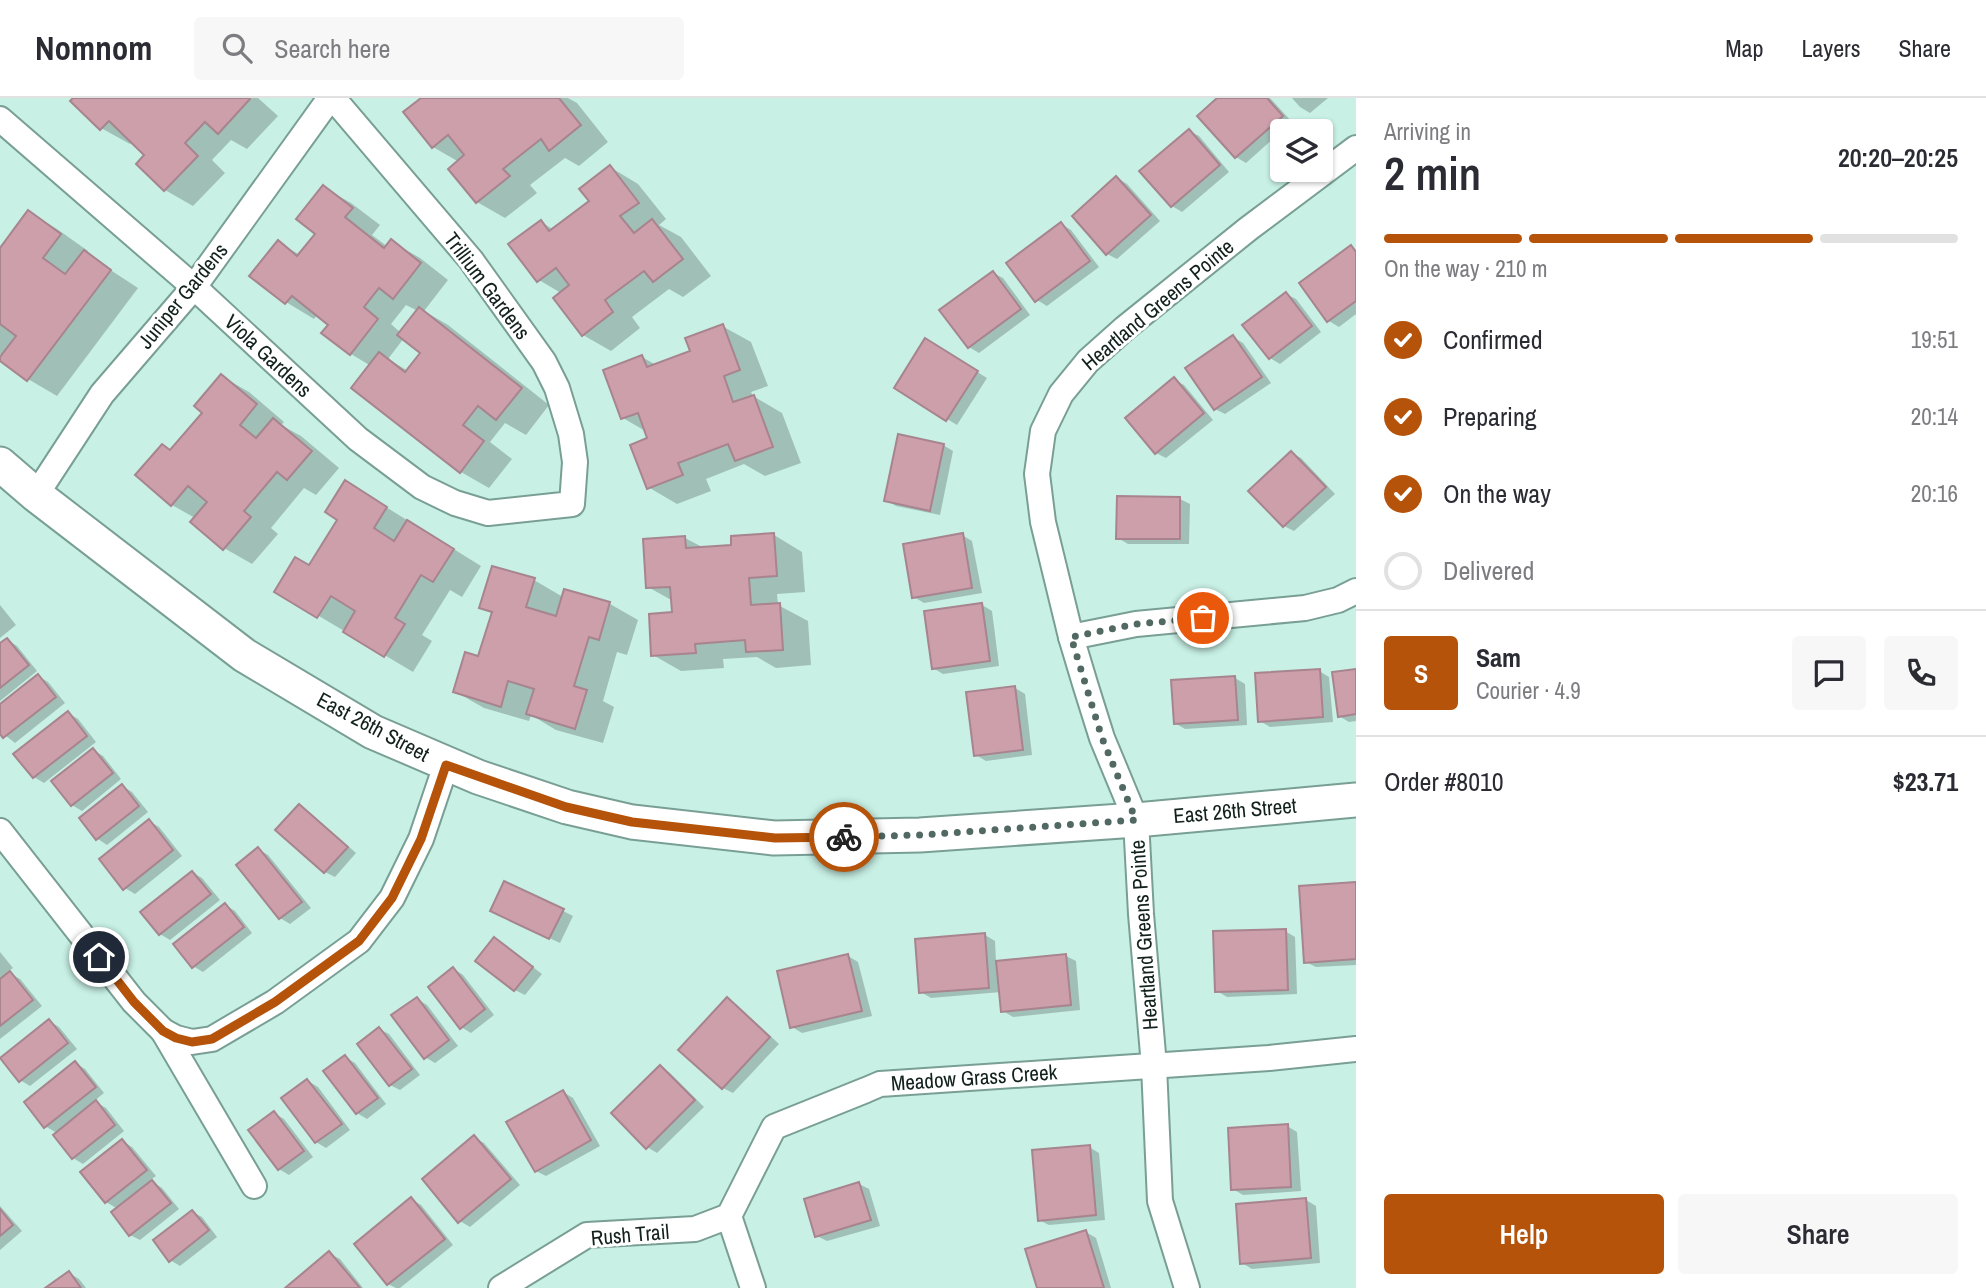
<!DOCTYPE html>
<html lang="en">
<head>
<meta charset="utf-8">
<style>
	:root { --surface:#fff; --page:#f7f7f7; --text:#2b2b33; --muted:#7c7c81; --line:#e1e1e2; --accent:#b45309 }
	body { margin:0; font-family:"Archivo Narrow",sans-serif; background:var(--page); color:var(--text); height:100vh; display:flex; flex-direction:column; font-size:26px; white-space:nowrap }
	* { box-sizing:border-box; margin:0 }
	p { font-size:23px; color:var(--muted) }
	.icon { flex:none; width:38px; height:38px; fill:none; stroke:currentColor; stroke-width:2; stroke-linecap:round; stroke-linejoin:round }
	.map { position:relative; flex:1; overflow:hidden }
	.panel { display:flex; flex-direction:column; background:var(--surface); width:630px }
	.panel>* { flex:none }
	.tools { position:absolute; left:1270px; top:21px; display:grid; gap:14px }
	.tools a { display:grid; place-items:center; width:63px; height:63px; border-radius:7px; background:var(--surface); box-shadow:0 2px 5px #0004; font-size:35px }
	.pin { position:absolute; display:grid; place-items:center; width:60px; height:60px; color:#fff; margin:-30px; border:4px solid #fff; border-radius:50%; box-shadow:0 2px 7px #0007 }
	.courier { position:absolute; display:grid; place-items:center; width:70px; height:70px; margin:-35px; border:5px solid #b45309; border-radius:50%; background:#fff; color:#222; box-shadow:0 2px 9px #0007 }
	.headline em { font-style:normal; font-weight:600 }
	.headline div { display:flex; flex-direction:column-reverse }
	.headline { display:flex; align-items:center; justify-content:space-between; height:119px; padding:0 28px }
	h1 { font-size:46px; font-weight:600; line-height:52px }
	.bar { display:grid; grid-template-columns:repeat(4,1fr); gap:10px 7px; align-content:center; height:84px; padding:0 28px }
	.bar i { height:9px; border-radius:5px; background:var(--line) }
	.bar .on { background:var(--accent) }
	.bar p { grid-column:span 4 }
	.line { display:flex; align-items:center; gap:18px; padding:0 28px; border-top:2px solid var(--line) }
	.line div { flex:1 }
	.round { display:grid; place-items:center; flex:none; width:74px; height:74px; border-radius:7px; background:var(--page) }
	ol { padding:0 28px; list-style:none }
	li { display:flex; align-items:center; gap:21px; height:77px }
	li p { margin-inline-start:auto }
	li .icon { padding:7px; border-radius:50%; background:var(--accent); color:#fff; stroke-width:4 }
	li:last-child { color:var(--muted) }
	li i { width:38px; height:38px; border:4px solid var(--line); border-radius:50% }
	.button { display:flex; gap:14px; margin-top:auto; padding:14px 28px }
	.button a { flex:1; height:80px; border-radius:7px; background:var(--accent); color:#fff; font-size:28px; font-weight:600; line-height:80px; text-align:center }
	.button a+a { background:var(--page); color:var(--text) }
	header { display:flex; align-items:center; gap:42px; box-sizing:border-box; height:98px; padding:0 35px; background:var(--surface); border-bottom:2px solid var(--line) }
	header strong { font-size:33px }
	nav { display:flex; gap:38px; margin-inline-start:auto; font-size:24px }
	.search { width:490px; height:63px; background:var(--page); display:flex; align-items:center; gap:18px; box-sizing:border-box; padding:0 24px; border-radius:7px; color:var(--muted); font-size:26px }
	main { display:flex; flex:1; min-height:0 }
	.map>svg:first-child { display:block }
</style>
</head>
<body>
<header>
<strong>Nomnom</strong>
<div class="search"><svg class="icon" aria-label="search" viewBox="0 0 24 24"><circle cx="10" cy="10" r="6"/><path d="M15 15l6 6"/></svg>Search here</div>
<nav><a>Map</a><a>Layers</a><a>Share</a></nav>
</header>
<main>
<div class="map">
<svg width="1356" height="1190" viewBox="0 0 1356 1190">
	<rect width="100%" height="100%" fill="#c8f0e5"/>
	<g fill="#0003" fill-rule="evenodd">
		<polygon points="76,0 258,0 278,18 247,51 231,42 212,62 225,75 193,108 165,92 147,57 132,44 130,46 101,30"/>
		<polygon points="424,0 568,0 577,5 608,44 579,68 565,60 530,87 537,95 505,120 477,104 459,64 433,49"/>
		<polygon points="1220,0 1270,0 1292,24 1246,65 1236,59"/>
		<polygon points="1292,0 1328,0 1310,15 1300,9"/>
		<polygon points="1189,33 1199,38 1229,74 1182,114 1172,108"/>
		<polygon points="610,69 638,86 666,121 659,127 681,139 711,178 683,199 669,191 632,219 640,230 611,253 583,237 561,195 539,182 541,124 554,132 591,104"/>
		<polygon points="1117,80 1127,86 1160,123 1117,161 1107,156"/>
		<path d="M 323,89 L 351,105 L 380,127 L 372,137 L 388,149 L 392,144 L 420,160 L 448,182 L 424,213 L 448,227 L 549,307 L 526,337 L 505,325 L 490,344 L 512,361 L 489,390 L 461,374 L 371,268 L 351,256 L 330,226 L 318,216 L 314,221 L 286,204 L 278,144 L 300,157 L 317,136 ZM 406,207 L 418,213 L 401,235 L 391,226 ZM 404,240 L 422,254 L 408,273 L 388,261 Z"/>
		<polygon points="29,114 57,131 88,153 86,156 138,190 57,298 28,281 0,261 3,258 0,256 0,153"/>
		<polygon points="1061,126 1071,132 1099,169 1047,208 1037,202"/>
		<polygon points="1351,149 1356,152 1356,216 1339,229 1329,223 1301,186"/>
		<polygon points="993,175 1003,180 1030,217 979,255 969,249"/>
		<polygon points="1286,196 1296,201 1321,234 1280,266 1270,260"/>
		<polygon points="722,228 751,244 768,288 751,294 753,298 782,315 801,365 765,378 744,366 706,381 711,393 677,406 648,389 650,341 647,334 623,320 642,259 656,267 692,254"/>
		<polygon points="1233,239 1243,245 1271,285 1225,316 1215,311"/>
		<polygon points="935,248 987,280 957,327 896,290"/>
		<polygon points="221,278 249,294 284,324 281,327 301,338 339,370 316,397 304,390 271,430 278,436 252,466 224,450 195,420 172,407 138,377 171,353 204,314"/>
		<polygon points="1174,282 1184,287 1213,322 1166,360 1156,355"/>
		<polygon points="943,347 953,353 940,417 896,408 886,402"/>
		<polygon points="1291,355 1301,360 1335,396 1294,433 1284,428 1251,393"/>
		<polygon points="373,401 481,468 462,499 450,492 422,537 432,543 413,574 277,493 310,469"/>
		<polygon points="1180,401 1190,406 1189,446 1128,446 1118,440"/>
		<polygon points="774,437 802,454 805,494 777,496 778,507 808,523 811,567 776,570 757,559 723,561 724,570 681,573 653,557 674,516 673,503 648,489 685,440 704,450 733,448"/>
		<polygon points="962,437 972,443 982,495 924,505 914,499"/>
		<polygon points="534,482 563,499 565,493 610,506 638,522 627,557 617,554 603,603 614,609 603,645 556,632 531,617 529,623 484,610 456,594 479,561 493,516 481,509"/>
		<polygon points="0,507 16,527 0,540"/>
		<polygon points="982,507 992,513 999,568 943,576 933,570"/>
		<polygon points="7,542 17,548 37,573 0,603 0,547"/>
		<polygon points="1319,573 1329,579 1333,624 1270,629 1260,623"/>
		<polygon points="1356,573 1356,623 1349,624 1339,618"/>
		<polygon points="38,578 48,584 65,605 15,645 0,633 0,608"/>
		<polygon points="1235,580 1245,586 1247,627 1185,631 1175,625"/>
		<polygon points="1015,590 1025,596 1032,657 986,663 976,657"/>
		<polygon points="68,615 78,621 96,644 44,685 34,679 16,656"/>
		<polygon points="93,652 103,658 121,681 82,713 72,707"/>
		<polygon points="122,688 132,694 148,714 107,747 98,741 81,721"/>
		<polygon points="299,708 309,714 356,755 335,779 325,774"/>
		<polygon points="149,723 159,729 182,758 135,796 125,790"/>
		<polygon points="258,751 268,757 311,810 290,826 280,820"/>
		<polygon points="193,775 202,780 220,802 170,842 160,836"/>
		<polygon points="1356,786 1356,867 1316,869 1306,864"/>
		<polygon points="225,807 235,813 252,835 203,874 193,868"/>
		<polygon points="563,813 573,818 560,845 502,818"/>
		<polygon points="1285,833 1295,839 1297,896 1227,899 1217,893"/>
		<polygon points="985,837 995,843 996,864 1066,858 1076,863 1080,912 1013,919 1003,913 1001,894 931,900 921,894"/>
		<polygon points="504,847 542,876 525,897 515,892"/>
		<polygon points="0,854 13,870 7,874 20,881 42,908 0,941"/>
		<polygon points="848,858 858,864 872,918 802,935 792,929"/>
		<polygon points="454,871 463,877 494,917 471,935 461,929"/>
		<polygon points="417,901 427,907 458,948 435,965 425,959"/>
		<polygon points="727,902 737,907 779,946 733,995 723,990"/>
		<polygon points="49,923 59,929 77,951 30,988 20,982"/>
		<polygon points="379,931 389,936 420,977 400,992 390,987"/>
		<polygon points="345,959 355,965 386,1006 367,1021 357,1015"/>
		<polygon points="75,965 85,971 104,995 94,1003 106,1010 124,1033 83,1066 73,1060 57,1035 45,1028"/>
		<polygon points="661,969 670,975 704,1009 657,1055 647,1049"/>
		<polygon points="308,983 318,989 350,1032 326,1050 316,1044"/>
		<polygon points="563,994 573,1000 600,1048 546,1078 536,1073"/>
		<polygon points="274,1015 284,1021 313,1059 289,1077 279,1071 251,1033"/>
		<polygon points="1287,1028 1297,1034 1301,1093 1243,1097 1233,1091"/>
		<polygon points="475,1040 484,1045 520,1087 470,1129 460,1123"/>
		<polygon points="122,1043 132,1049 156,1078 150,1082 162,1090 179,1111 140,1142 130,1137 118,1111 106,1104"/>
		<polygon points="1089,1049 1099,1055 1105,1122 1049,1127 1039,1122"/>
		<polygon points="859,1086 869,1091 880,1128 827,1143 817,1138"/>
		<polygon points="411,1101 421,1107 453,1147 400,1190 396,1190 388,1186"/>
		<polygon points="1306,1102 1316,1108 1320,1165 1252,1171 1242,1165"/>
		<polygon points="0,1108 22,1133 0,1152"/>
		<polygon points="192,1114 202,1119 217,1139 180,1168 170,1162"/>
		<polygon points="1086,1134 1096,1140 1111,1190 1039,1190"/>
		<polygon points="330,1156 340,1161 363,1190 288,1190"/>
		<polygon points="69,1175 79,1181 86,1190 48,1190"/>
	</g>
	<g fill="#cc9fab" stroke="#a7848e" stroke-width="2">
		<polygon points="73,0 249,0 250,1 218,36 205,24 185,45 198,58 164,93 136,66 144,57 109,23 100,32 70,3"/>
		<polygon points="421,0 559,0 581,27 549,53 541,41 503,71 510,78 476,105 448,71 464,57 448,37 432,50 403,14"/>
		<polygon points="1217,0 1267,0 1283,18 1235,60 1197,18"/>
		<polygon points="1189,31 1220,67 1171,109 1139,73"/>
		<polygon points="610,67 639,105 620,118 634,135 652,121 683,161 653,184 644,173 605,202 613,214 582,238 553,200 569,187 556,170 537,184 508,146 541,122 549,133 589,103 579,91"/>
		<polygon points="1116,78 1151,117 1106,157 1072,118"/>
		<polygon points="323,87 353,110 345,119 384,150 391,141 421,165 393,201 379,190 364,209 378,221 350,257 321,235 328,227 292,198 285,206 249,178 278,142 297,158 315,136 296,121"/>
		<polygon points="28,112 61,136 43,160 65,176 84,152 111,172 27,283 0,263 0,259 16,238 0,226 0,150"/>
		<polygon points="1061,124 1090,163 1035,204 1006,165"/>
		<polygon points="1351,147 1356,154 1356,203 1327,224 1299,185"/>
		<polygon points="993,173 1021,211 968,250 939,212"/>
		<polygon points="1286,194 1312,228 1269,261 1242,227"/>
		<polygon points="419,209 522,290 496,322 478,308 463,327 484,343 460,375 351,290 379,254 405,274 420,255 397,237"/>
		<polygon points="723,226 740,272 724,278 733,304 754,297 773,349 735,363 728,346 678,365 683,377 647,391 630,347 647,340 638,315 621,321 603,272 642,257 647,269 690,253 685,240"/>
		<polygon points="1233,237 1262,279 1214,312 1185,270"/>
		<polygon points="925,240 978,273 946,323 894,290"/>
		<polygon points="221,276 257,306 240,327 256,340 273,320 312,353 287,382 277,374 244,413 251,419 223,452 190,424 207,404 188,388 171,408 135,377 162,346 170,352 202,315 194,308"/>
		<polygon points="1174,279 1204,315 1155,356 1125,320"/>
		<polygon points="898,336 944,346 930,413 884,403"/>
		<polygon points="1291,353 1326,389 1283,429 1248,393"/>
		<polygon points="345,382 387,409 374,430 394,443 407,422 454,451 433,484 421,477 395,520 405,526 384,559 343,534 355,513 331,498 317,520 274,494 295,459 309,467 337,422 325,414"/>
		<polygon points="1117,398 1180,399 1180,441 1116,441"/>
		<polygon points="774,435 777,478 749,480 751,507 780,505 783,552 746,554 745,542 695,546 696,555 651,558 649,516 672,514 670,489 646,490 643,441 685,438 686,450 731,447 731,438"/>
		<polygon points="963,435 972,490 912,500 903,446"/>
		<polygon points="492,468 535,480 526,509 556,518 564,491 610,504 599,542 589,539 574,588 587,592 575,631 526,616 534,591 508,583 501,609 453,594 465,554 478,558 492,514 479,510"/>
		<polygon points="982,505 990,563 932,571 924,513"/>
		<polygon points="7,540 29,567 0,590 0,545"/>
		<polygon points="1320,571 1323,619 1258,624 1255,575"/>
		<polygon points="1356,571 1356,616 1338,619 1332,574"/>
		<polygon points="38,576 56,599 3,640 0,636 0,606"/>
		<polygon points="1235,578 1238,622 1174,626 1171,582"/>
		<polygon points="1015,588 1023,652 974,658 966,594"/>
		<polygon points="68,613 87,638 33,680 13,656"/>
		<polygon points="93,650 113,675 71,708 51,683"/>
		<polygon points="122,686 139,708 96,742 79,720"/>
		<polygon points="299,706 348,749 324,775 275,732"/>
		<polygon points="149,721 173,752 123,792 99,761"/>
		<polygon points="258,749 302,804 279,821 236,767"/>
		<polygon points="192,773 211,796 159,837 140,814"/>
		<polygon points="504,783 564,811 549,841 490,813"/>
		<polygon points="1356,784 1356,861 1304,865 1299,788"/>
		<polygon points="225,805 244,829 192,870 173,846"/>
		<polygon points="1286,831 1288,892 1215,894 1213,833"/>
		<polygon points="985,835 989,890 919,895 915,841"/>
		<polygon points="494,839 533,869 514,893 475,863"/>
		<polygon points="848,856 862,913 790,930 777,873"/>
		<polygon points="1066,856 1071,907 1001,914 996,863"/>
		<polygon points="453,869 485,911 460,931 428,889"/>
		<polygon points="10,873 33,902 0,928 0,881"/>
		<polygon points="417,899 449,942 424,961 391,917"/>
		<polygon points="727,899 770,939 722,991 678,952"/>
		<polygon points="49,921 68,945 19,984 0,960"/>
		<polygon points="379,929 412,971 389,988 357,946"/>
		<polygon points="345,957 378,1000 356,1016 323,973"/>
		<polygon points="75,963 96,989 44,1030 24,1004"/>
		<polygon points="660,967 695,1002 646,1051 611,1015"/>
		<polygon points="307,981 342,1026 315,1045 281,1000"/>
		<polygon points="563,992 591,1042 535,1074 506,1024"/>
		<polygon points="96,1002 115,1027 72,1061 53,1037"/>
		<polygon points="274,1013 304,1053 278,1072 248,1032"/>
		<polygon points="1288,1026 1291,1089 1231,1092 1228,1030"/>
		<polygon points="474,1037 511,1081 458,1125 422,1081"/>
		<polygon points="122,1041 147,1072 105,1105 80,1074"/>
		<polygon points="1090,1047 1096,1117 1038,1123 1032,1052"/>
		<polygon points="152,1082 171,1105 129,1138 111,1114"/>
		<polygon points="859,1084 871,1122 815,1139 804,1101"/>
		<polygon points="411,1099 445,1141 387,1187 354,1146"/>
		<polygon points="1306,1100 1311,1160 1240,1166 1236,1106"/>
		<polygon points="0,1111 13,1127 0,1138"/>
		<polygon points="192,1112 209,1132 169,1164 153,1142"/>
		<polygon points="1086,1132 1104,1190 1037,1190 1025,1151"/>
		<polygon points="329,1153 360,1190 285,1190"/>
		<polygon points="69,1173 81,1190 45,1190"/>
	</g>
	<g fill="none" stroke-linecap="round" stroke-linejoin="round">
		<g stroke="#799f95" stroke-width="28">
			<g id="street">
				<polyline points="0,21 194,189 358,341 422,389 455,405 488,415 572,406 575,364 571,336 557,290 544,264 471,162 333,0"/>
				<polyline points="36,397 102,296 194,189 330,0"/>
				<polyline points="1071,539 1136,526 1305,510 1338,502 1356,493"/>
				<polyline points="0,733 134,904 163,933 176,940 192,944 212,941 275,904 359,843 392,800 421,741 446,667"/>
				<polyline points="163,933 254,1088"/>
				<polyline points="501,1190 587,1137 695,1131 729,1118"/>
				<polyline points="753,1190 729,1118 774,1029 866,992 880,986 1269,960 1356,951"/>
				<polyline points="1187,1190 1160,1103 1154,968 1141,816 1136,722 1102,640 1086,589 1071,539 1043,424 1037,376 1043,333 1061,296 1088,263 1125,230 1248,131 1356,50"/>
			</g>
		</g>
		<g stroke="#799f95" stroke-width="37">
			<polyline id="secondary" points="0,366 36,397 244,557 373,634 478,679 567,709 632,724 774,740 920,737 1136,722 1356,702"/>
		</g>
		<use href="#street" stroke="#fff" stroke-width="24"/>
		<use href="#secondary" stroke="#fff" stroke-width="33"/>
	</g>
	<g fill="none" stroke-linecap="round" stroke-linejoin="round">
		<polyline stroke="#526963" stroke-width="7" stroke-dasharray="0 12.6" points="844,739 920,737 1136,722 1102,640 1071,539 1136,526 1203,520"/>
		<polyline stroke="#b45309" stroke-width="9" points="99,859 134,904 163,933 176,940 192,944 212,941 275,904 359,843 392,800 421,741 446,667 566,709 632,724 775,740 844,739"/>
	</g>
	<g text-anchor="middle" stroke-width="6" stroke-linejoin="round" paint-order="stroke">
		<g font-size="21" fill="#12211d" stroke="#fff">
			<text transform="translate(487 188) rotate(53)" y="7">Trillium Gardens</text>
			<text transform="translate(183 198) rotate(-51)" y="7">Juniper Gardens</text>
			<text transform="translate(1158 207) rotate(-40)" y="7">Heartland Greens Pointe</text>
			<text transform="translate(268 258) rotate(43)" y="7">Viola Gardens</text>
			<text transform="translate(373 629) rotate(28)" y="7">East 26th Street</text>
			<text transform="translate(1235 713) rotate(-5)" y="7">East 26th Street</text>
			<text transform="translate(1144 837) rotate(-94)" y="7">Heartland Greens Pointe</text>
			<text transform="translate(974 980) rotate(-4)" y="7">Meadow Grass Creek</text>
			<text transform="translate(630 1137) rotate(-5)" y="7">Rush Trail</text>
		</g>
	</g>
</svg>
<div class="tools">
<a><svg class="icon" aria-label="layers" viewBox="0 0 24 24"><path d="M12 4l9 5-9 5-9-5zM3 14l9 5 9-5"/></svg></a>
</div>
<div class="pin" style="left:1203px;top:520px;background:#ea580c"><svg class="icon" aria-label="bag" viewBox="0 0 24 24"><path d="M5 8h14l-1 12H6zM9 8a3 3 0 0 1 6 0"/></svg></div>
<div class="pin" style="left:99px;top:859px;background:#1f2937"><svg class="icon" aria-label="home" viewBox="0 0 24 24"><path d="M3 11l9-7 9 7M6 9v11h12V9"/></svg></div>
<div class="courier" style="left:844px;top:739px"><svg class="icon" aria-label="bike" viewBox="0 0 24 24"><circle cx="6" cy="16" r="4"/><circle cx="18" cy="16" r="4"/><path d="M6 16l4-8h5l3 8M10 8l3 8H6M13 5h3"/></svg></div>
</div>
<section class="panel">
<div class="headline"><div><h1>2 min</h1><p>Arriving in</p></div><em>20:20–20:25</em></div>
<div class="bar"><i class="on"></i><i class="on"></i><i class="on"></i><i></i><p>On the way · 210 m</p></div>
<ol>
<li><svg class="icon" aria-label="check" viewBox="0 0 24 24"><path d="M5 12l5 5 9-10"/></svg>Confirmed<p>19:51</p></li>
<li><svg class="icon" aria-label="check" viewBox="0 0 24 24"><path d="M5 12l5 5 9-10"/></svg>Preparing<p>20:14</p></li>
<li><svg class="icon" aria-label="check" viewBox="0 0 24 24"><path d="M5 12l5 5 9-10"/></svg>On the way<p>20:16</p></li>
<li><i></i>Delivered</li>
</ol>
<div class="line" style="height:126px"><b class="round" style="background:var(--accent);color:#fff">S</b><div><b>Sam</b><p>Courier · 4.9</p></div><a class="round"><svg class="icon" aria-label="chat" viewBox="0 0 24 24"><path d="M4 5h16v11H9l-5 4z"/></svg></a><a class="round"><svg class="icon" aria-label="phone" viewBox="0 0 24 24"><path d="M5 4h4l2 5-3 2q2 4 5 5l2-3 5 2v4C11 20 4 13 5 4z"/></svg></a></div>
<div class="line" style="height:91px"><div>Order #8010</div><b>$23.71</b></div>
<div class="button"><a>Help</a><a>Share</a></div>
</section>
</main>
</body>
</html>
